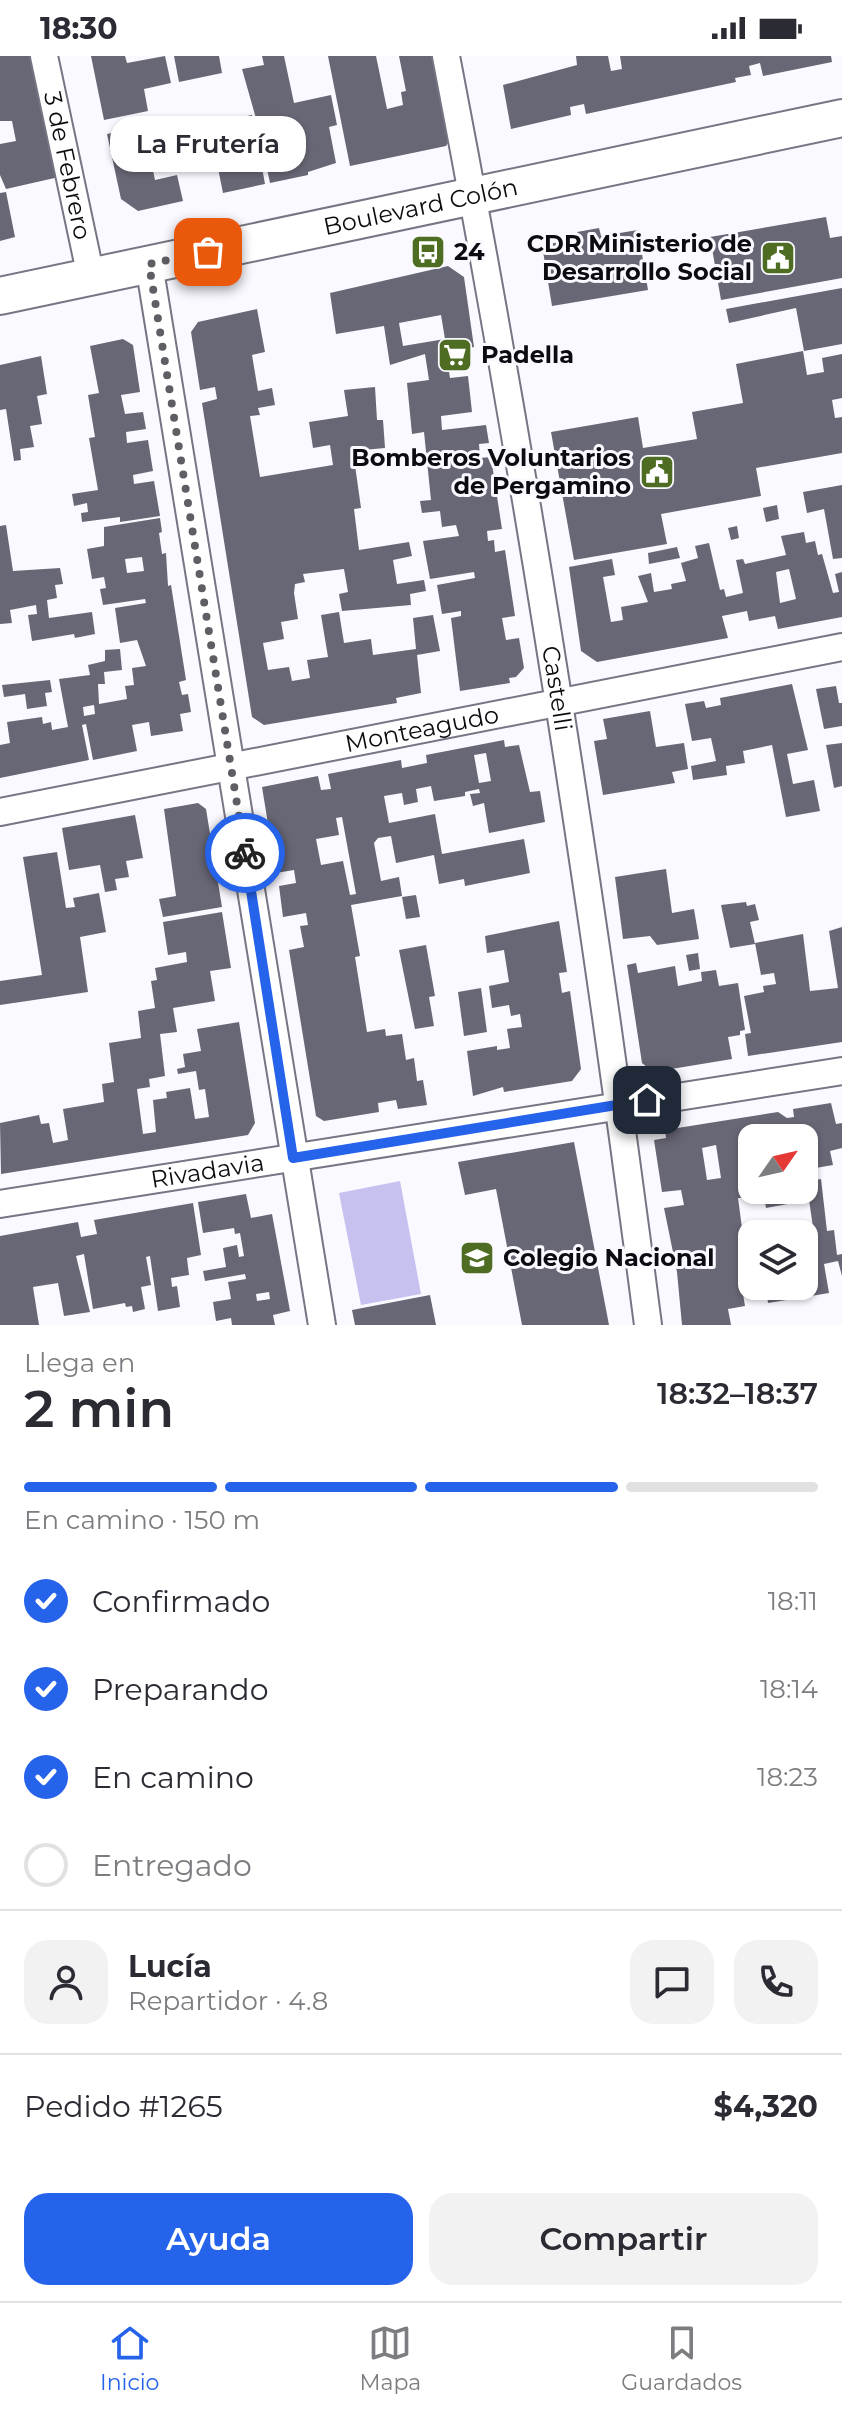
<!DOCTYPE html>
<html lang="es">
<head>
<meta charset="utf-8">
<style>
	:root { --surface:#fff; --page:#f2f2f3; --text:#2b2b33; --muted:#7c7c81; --line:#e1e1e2; --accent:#2563eb }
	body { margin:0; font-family:Montserrat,sans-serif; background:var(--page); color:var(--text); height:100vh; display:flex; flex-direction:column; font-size:30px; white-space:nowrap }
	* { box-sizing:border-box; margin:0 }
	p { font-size:26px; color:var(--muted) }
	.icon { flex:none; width:44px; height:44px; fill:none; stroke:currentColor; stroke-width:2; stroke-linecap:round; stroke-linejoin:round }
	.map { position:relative; height:1269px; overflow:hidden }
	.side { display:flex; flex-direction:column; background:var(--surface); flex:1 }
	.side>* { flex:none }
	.needle { width:52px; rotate:56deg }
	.tools { position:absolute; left:738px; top:1068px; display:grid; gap:16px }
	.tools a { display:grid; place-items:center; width:80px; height:80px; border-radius:16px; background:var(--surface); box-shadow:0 2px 6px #0004; font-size:40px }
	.pin { position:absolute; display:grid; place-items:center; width:68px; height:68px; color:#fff; margin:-34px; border-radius:16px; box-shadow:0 4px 12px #0006 }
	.courier { position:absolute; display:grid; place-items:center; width:80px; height:80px; margin:-40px; border:6px solid #2563eb; border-radius:50%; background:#fff; color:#222; box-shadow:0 2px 10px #0007 }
	.bubble { position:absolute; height:56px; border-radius:24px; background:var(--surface); box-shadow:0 2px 6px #0004; font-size:26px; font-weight:600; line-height:56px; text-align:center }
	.summary em { font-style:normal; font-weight:600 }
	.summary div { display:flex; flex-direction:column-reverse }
	.summary { display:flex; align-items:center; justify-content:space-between; height:136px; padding:0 24px }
	h1 { font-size:52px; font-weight:600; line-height:60px }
	.bar { display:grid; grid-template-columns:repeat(4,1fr); gap:12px 8px; align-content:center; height:96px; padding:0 24px }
	.bar i { height:10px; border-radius:6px; background:var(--line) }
	.bar .selected { background:var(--accent) }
	.bar p { grid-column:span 4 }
	.line { display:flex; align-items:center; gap:20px; padding:0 24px; border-top:2px solid var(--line) }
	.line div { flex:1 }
	.round { display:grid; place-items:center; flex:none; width:84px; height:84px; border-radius:24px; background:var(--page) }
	ol { padding:0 24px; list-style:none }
	li { display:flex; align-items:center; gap:24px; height:88px }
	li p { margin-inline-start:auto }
	li .icon { padding:8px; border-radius:50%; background:var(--accent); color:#fff; stroke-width:4 }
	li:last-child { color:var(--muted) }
	li i { width:44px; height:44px; border:4px solid var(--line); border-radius:50% }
	.primary-button { display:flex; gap:16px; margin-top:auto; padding:16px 24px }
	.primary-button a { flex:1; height:92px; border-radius:24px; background:var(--accent); color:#fff; font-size:32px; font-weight:600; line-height:92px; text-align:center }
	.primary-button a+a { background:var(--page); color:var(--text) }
	.status { display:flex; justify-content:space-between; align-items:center; height:56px; padding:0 40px; background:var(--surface); direction:ltr }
	.status svg { height:22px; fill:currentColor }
	.tab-bar { display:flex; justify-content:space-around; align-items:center; height:112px; border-top:2px solid var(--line); background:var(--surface); font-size:22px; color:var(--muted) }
	.tab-bar a { display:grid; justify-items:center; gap:4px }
	.tab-bar .selected { color:var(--accent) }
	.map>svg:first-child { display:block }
</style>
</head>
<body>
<div class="status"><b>18:30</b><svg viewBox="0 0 49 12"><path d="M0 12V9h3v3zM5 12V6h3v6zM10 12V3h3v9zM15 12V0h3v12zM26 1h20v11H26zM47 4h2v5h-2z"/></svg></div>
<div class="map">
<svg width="842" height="1269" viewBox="0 0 842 1269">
	<rect width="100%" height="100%" fill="#f9f9ff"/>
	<polygon fill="#c6c1ef" points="400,1125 421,1238 361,1249 339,1137"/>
	<g fill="#686775" fill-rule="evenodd">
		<polygon points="0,0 32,0 59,121 6,133 0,119 0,88 16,85 12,65 0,65"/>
		<polygon points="91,0 125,0 127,7 165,0 171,27 144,33 148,55 104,64"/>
		<polygon points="174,0 219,0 222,17 179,26"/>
		<polygon points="262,0 284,0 294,47 331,39 337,69 329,71 336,107 308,116 308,119 270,127 262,89 258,89 265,128 223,137 209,68 252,59 253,67 257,66 242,13 264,9"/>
		<polygon points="328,0 376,0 387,53 403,49 401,36 406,35 399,0 439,0 455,75 446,90 350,110"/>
		<polygon points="576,0 608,0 611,15 622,13 620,0 831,0 832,6 763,20 760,7 749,10 751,19 735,22 736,26 586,58 584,48 570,51 571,59 511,73 503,29 577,9"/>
		<polygon points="151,69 156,89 148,91 155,124 177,119 183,145 138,155 121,143 107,78"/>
		<polygon points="6,136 15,181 0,185 0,137"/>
		<polygon points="826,161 830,182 842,180 842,222 721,244 710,181"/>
		<polygon points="599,172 601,180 638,174 648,234 552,250 542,189 578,183 577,176"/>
		<path d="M 448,210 L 464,221 L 474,291 L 446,296 L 450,322 L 468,320 L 472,356 L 441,360 L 442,374 L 486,369 L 489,387 L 479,388 L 480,402 L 491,401 L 502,473 L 487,475 L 488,485 L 494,484 L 495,496 L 505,494 L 515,560 L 502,562 L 506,584 L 519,582 L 524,612 L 516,621 L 509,622 L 510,627 L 460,635 L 451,562 L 461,560 L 461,555 L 442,558 L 437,529 L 475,522 L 474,516 L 430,523 L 423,485 L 459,480 L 456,469 L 442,471 L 440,455 L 422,457 L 420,445 L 431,444 L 424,376 L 412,378 L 407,327 L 429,324 L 425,298 L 390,309 L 384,270 L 336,278 L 330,237 ZM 441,259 L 445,283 L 403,290 L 399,267 Z"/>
		<polygon points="842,232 842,288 804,295 796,252 729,267 726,253"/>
		<polygon points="257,253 265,296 252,299 258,335 272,332 275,349 258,352 260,359 250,360 260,421 333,409 330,389 313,392 309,366 348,360 344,334 375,331 377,364 383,364 385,392 353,395 361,452 354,453 359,494 409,486 412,500 393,504 397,528 424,524 426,535 410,538 411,549 342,555 339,538 348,536 344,513 303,518 305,526 295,528 294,537 298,563 281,566 284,583 263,587 268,614 289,611 292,625 310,622 307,604 328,601 321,559 339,556 344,587 371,583 373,599 416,593 413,562 433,559 440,595 417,599 421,637 396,642 397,647 264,669 252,661 202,347 217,343 215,331 200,334 191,276 198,266"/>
		<polygon points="123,283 133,289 140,336 121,339 125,358 143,356 146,373 126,376 127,387 148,384 153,415 133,419 134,428 154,425 160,460 120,466 120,461 82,466 81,457 88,456 87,447 74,450 72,438 98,434 89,382 95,381 88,339 99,337 90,290"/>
		<polygon points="803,295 807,319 824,316 822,302 842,298 842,342 832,344 835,362 842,361 842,397 756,412 761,440 661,458 667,488 574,504 551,376 638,361 643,392 697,383 692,356 743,347 736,308"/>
		<polygon points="41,300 47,338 37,340 42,368 30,370 34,391 20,393 21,404 14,405 6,353 0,354 0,309"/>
		<polygon points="842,429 842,502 833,503 824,453 807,457 803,436"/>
		<polygon points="777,449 779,463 766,466 763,452"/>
		<path d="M 160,462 L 162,476 L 159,477 L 162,498 L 166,497 L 168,530 L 171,529 L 186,624 L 179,626 L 182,639 L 188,638 L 191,656 L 180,658 L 183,675 L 151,680 L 149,666 L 132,669 L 137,695 L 93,704 L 86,668 L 82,669 L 89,704 L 0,722 L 0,689 L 10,687 L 7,666 L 42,661 L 43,668 L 51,666 L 52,674 L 68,671 L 59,623 L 90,619 L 88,609 L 105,605 L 105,594 L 120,593 L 122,614 L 104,616 L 105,628 L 98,628 L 99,648 L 127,643 L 125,630 L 134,629 L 132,612 L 146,610 L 137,584 L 120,587 L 115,552 L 146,547 L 145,543 L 103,549 L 100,533 L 106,532 L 104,521 L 92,523 L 87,493 L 104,490 L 104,471 ZM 142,501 L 144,515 L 127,517 L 125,503 ZM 94,649 L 95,658 L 84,660 L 83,651 Z"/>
		<polygon points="6,469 13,515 60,512 63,528 55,529 57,542 47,544 49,562 92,556 95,578 75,582 74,578 32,585 28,559 37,558 36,549 10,554 12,567 0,568 0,470"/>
		<polygon points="737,470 739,482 731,484 728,472"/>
		<path d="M 804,476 L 806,487 L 815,485 L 818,499 L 822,498 L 833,537 L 839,536 L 835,518 L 842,516 L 842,561 L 778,573 L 775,560 L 749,565 L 747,555 L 722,560 L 728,582 L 597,606 L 581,595 L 569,511 L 612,503 L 615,519 L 603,521 L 611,566 L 623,564 L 621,551 L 648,546 L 638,520 L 651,517 L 654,536 L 672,533 L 671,528 L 686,525 L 681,507 L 698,502 L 695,490 L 709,487 L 720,534 L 724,533 L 726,541 L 743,537 L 736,504 L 743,503 L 745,508 L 786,499 L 781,480 ZM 789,513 L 796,543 L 780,547 L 776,516 Z"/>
		<polygon points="677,491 680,502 649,508 648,497"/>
		<polygon points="50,624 52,636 45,637 47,650 27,653 25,638 4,641 2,629"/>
		<polygon points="792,628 808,694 787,698 793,728 814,724 820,755 786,761 772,689 743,695 745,707 726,710 727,719 693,724 691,710 716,705 711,682 692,685 685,648 704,645 706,652 721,649 720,642"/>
		<polygon points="836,630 839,647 842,647 842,670 824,673 816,633"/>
		<polygon points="650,655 656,691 684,687 688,713 672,716 675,727 603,739 594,685 607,683 603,663"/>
		<path d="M 504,684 L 505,691 L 519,689 L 530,736 L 540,735 L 545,766 L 489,777 L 484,747 L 473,750 L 470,738 L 480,737 L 479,733 L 465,736 L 465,740 L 434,745 L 431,730 L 416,733 L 418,746 L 404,749 L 402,737 L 384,740 L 389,767 L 435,758 L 442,798 L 524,783 L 530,817 L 465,830 L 464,823 L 439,828 L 434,799 L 396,807 L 391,780 L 378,782 L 374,787 L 381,825 L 399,821 L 402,840 L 351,849 L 360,900 L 355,901 L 367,976 L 385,973 L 386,980 L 402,978 L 406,1004 L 414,1002 L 417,1025 L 423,1024 L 427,1049 L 398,1053 L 396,1044 L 378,1047 L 379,1056 L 324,1065 L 316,1060 L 289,894 L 304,891 L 300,870 L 308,869 L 306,857 L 283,861 L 279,830 L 296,827 L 294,814 L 276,817 L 262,731 L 318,720 L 321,734 L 331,733 L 328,718 L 401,704 L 402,712 L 427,707 L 426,699 ZM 486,697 L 491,725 L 479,727 L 474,699 ZM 342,761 L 356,838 L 350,839 L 343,805 L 321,809 L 316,783 L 339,779 L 336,762 Z"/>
		<polygon points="842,687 842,730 834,732 826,689"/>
		<polygon points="198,747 206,753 222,851 163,861 159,843 176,840 164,753"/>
		<polygon points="135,759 143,802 126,805 129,821 115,823 117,834 105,836 100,809 69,814 62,772"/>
		<polygon points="57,796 66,852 75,851 73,842 99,837 106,876 80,881 88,936 0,949 0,925 42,919 23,801"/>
		<polygon points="666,813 672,857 694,853 699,883 657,889 650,880 623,883 615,821"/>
		<polygon points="416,839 420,861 406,863 402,841"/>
		<polygon points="746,846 747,850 755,848 759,864 750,866 755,888 730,892 721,849"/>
		<polygon points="222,856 231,912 210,915 215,945 173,952 177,976 160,978 165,1020 149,1023 150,1031 137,1033 143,1078 156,1076 153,1044 167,1042 166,1036 190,1032 195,1063 209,1061 205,1033 199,1034 196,1015 178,1018 177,1013 185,1011 183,998 201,995 197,973 239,966 255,1067 248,1079 1,1118 0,1067 39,1059 41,1068 49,1067 53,1087 68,1084 63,1053 104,1046 102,1028 114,1026 109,987 141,982 138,955 155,952 151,925 157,924 155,912 187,906 186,896 168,899 163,866"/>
		<polygon points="559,865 567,916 559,917 562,937 570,935 581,1013 572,1025 504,1036 503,1031 473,1040 467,995 497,990 497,994 510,992 507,973 522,971 520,958 511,960 509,949 492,952 489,930 509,926 504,894 487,897 485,880"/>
		<polygon points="842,871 842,986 748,1000 745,978 751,977 744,940 764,936 763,930 776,928 774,917 761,919 755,887 803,878 810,935 838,932 829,875"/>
		<polygon points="426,889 435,940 429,941 434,970 415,973 399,894"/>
		<polygon points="698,897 700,913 689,915 686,899"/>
		<polygon points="636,907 638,917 675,910 678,930 702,925 701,916 716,914 719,930 738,927 745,974 740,975 740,979 728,981 732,1003 653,1016 642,1007 627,909"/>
		<polygon points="481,932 487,976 464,980 458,936"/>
		<path d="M 831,1047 L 836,1068 L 842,1067 L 842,1092 L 830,1095 L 833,1109 L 804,1114 L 804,1082 L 752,1082 L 752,1086 L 745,1087 L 752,1129 L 744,1130 L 746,1142 L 738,1142 L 742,1172 L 752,1171 L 753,1178 L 749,1188 L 752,1218 L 740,1220 L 745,1250 L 728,1253 L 731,1269 L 682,1269 L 677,1216 L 664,1152 L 684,1149 L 681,1134 L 662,1136 L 654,1084 L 666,1082 L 665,1074 L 778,1056 L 787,1062 L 794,1061 L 793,1053 ZM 716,1089 L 721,1122 L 707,1124 L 702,1092 Z"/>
		<polygon points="574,1086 609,1269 522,1269 496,1133 465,1139 458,1106"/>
		<polygon points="821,1123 827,1175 834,1174 837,1199 842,1198 842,1220 838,1205 824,1208 829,1237 768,1247 766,1230 804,1230 804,1211 810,1210 806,1179 814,1178 809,1144 766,1152 763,1134 804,1134 804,1126"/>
		<path d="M 246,1138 L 251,1162 L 272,1158 L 290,1255 L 273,1259 L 275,1269 L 232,1269 L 231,1262 L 216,1265 L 213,1246 L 231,1243 L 228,1226 L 246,1223 L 245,1218 L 205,1225 L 203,1215 L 226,1211 L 223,1192 L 237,1189 L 239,1201 L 244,1200 L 240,1177 L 235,1178 L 234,1172 L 203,1177 L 198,1146 ZM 269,1236 L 270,1243 L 257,1245 L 256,1238 Z"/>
		<polygon points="193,1147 201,1199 187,1202 189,1219 171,1222 172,1231 177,1230 180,1251 158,1255 150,1200 146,1201 151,1229 141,1231 145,1253 133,1256 132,1250 126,1251 125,1247 93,1253 84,1198 76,1200 90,1256 64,1260 58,1227 33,1231 39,1269 0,1269 0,1180 78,1166 81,1181 97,1178 94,1164"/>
		<polygon points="430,1239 436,1269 355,1269 352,1254"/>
	</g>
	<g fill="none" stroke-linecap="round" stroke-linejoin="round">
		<g stroke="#767583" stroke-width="30">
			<g id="minor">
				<path id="s1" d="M 44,0 L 91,221"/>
				<path id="s2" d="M 446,0 C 527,420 593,845 648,1269"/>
				<polyline points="149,208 322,1269"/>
				<path id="s3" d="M 0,756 L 842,591"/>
				<path id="s4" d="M 0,1148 L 842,1015"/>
			</g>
		</g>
		<g stroke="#767583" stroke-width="40">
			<g id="secondary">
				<path id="s5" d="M 0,240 L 842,62"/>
			</g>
		</g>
		<use href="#minor" stroke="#fff" stroke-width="26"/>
		<use href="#secondary" stroke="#fff" stroke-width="36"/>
	</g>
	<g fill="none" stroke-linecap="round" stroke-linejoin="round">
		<polyline stroke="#5f5e64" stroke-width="8" stroke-dasharray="0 14.4" points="208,196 149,208 245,797"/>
		<polyline stroke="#2563eb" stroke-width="10" points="245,797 293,1102 647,1044"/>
	</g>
	<defs>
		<g id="bus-square" transform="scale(1.8)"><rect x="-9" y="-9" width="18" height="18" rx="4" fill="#4f6d22" stroke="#f9f9ff"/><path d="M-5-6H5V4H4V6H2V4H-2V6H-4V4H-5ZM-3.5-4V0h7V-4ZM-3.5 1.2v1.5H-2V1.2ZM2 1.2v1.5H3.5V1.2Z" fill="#fff"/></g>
		<g id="civic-square" transform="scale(1.8)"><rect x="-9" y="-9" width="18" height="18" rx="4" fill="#4f6d22" stroke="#f9f9ff"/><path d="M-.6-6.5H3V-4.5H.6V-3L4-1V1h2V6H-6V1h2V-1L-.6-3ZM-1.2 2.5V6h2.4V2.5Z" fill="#fff"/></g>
		<g id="supermarket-square" transform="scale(1.8)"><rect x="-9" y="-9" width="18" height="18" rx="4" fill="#4f6d22" stroke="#f9f9ff"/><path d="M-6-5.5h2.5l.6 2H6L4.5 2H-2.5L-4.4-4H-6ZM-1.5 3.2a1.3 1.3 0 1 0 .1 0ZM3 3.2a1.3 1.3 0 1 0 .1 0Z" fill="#fff"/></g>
		<g id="school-square" transform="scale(1.8)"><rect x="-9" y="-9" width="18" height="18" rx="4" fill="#4f6d22" stroke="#f9f9ff"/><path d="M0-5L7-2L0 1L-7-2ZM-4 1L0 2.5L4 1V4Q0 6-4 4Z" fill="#fff"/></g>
	</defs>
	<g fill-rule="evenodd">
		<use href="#bus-square" x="428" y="196"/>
		<use href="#civic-square" x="778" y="202"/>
		<use href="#supermarket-square" x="455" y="299"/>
		<use href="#civic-square" x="657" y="416"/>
		<use href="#school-square" x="477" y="1202"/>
	</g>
	<g text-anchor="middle" stroke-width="6" stroke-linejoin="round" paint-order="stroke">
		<g font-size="24" fill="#0c0b10" stroke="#f9f9ff">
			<text dy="8" stroke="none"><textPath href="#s1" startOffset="112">3 de Febrero</textPath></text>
			<text dy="8" stroke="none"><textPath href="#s5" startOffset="430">Boulevard Colón</textPath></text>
			<text dy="8" stroke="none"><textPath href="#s2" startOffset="642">Castelli</textPath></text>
			<text dy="8" stroke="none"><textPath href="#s3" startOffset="430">Monteagudo</textPath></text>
			<text dy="8" stroke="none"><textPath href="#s4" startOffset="210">Rivadavia</textPath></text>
		</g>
		<g font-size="24" font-weight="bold" fill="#0c0b10" stroke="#f9f9ff" text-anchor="start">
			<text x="752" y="196" text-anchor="end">CDR Ministerio de<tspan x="752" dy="28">Desarrollo Social</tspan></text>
			<text x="454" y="204">24</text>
			<text x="481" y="307">Padella</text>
			<text x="631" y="410" text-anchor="end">Bomberos Voluntarios<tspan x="631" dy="28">de Pergamino</tspan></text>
			<text x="503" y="1210">Colegio Nacional</text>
		</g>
	</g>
</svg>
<div class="tools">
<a><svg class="needle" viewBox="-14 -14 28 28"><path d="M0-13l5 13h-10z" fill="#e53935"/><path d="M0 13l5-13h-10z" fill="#7c7c81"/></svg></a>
<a><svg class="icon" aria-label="layers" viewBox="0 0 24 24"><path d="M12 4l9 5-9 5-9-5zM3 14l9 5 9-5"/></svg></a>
</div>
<div class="pin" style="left:208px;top:196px;background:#ea580c"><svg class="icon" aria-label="bag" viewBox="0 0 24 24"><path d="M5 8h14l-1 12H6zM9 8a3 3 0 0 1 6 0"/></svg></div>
<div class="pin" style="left:647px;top:1044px;background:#1f2937"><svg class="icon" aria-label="home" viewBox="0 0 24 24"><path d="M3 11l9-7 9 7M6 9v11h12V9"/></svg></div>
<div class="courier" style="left:245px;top:797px"><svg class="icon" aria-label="bike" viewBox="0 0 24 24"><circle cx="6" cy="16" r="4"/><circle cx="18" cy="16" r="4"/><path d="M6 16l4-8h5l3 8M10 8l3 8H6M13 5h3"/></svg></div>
<div class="bubble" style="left:110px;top:60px;width:196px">La Frutería</div>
</div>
<section class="side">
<div class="summary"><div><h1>2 min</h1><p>Llega en</p></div><em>18:32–18:37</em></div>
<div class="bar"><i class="selected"></i><i class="selected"></i><i class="selected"></i><i></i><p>En camino · 150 m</p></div>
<ol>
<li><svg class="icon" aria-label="check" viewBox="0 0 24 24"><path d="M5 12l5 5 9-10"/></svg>Confirmado<p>18:11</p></li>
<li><svg class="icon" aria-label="check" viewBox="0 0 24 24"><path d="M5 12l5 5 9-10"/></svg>Preparando<p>18:14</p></li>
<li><svg class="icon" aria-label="check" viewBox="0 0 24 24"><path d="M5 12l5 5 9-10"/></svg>En camino<p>18:23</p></li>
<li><i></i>Entregado</li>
</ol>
<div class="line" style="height:144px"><a class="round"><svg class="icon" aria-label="person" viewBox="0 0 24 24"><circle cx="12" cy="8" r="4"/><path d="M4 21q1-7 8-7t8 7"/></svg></a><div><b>Lucía</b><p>Repartidor · 4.8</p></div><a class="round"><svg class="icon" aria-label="chat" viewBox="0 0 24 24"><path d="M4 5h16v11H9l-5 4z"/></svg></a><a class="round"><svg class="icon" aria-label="phone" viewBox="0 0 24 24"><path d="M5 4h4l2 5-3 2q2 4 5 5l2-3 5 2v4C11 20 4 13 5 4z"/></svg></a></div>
<div class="line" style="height:104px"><div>Pedido #1265</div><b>$4,320</b></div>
<div class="primary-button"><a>Ayuda</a><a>Compartir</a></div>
</section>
<nav class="tab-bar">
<a class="selected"><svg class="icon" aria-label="home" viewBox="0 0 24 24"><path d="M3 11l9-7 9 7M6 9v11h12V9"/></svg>Inicio</a>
<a><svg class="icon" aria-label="map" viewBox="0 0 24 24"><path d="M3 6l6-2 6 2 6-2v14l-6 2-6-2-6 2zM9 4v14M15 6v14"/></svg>Mapa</a>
<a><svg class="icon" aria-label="saved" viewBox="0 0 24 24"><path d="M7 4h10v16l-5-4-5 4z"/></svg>Guardados</a>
</nav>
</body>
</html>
